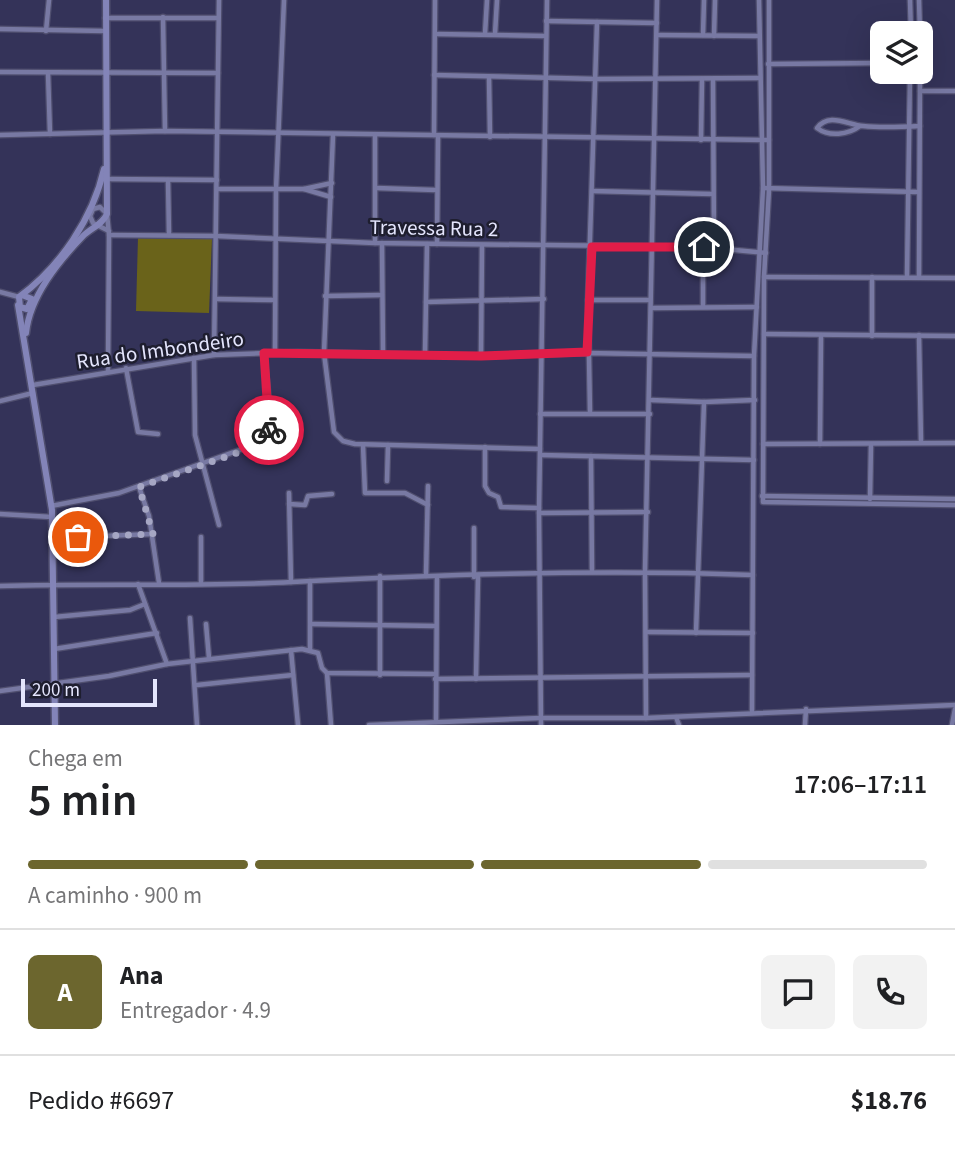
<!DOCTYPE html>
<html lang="pt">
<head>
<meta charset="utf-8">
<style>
	:root { --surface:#fff; --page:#f2f2f2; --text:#202124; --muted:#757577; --line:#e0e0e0; --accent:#6c662e }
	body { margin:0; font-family:"Source Sans 3",sans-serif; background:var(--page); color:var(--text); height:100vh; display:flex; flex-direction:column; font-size:26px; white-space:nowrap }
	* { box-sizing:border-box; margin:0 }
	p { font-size:23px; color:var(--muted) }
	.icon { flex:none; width:38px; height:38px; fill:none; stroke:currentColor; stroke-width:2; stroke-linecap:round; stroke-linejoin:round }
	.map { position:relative; height:725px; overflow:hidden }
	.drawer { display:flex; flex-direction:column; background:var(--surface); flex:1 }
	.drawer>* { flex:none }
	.controls { position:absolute; left:870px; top:21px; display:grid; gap:14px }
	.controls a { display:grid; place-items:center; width:63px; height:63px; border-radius:10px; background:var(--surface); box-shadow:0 7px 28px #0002; font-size:35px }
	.scale { position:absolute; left:21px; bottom:18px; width:136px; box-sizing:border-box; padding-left:7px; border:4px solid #e4e5fd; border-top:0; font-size:19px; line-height:24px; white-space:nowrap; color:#e4e5fd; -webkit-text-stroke:5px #1e1e2f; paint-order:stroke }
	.pin { position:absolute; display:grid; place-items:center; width:60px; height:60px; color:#fff; margin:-30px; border:4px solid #fff; border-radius:50%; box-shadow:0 2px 7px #0007 }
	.courier { position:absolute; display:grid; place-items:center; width:70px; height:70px; margin:-35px; border:5px solid #e11d48; border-radius:50%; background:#fff; color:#222; box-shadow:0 2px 9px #0007 }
	.headline em { font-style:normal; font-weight:600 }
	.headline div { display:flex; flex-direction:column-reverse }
	.headline { display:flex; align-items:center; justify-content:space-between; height:119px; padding:0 28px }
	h1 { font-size:46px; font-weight:600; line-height:52px }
	.bar { display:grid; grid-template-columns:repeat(4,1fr); gap:10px 7px; align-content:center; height:84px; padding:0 28px }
	.bar i { height:9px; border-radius:5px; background:var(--line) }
	.bar .current { background:var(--accent) }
	.bar p { grid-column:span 4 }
	.line { display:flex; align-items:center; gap:18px; padding:0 28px; border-top:2px solid var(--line) }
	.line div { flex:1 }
	.round { display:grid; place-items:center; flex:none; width:74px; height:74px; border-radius:10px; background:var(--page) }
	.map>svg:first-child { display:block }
</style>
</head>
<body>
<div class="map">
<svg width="955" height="725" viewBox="0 0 955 725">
	<rect width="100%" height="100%" fill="#343359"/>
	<polygon fill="#6a631a" points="138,237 212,239 209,313 136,311"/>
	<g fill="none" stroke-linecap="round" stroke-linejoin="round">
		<g stroke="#504f6f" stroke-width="7">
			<g id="minor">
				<polyline points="769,0 769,190 764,277 763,502 955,505"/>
				<polyline points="910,0 911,33"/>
				<polyline points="919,0 920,33"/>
				<polyline points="163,17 165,131"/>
				<polyline points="105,18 218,18"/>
				<polyline points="546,21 657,23"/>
				<polyline points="0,29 105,31"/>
				<polyline points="46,31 49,0"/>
				<polyline points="436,34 546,36"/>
				<polyline points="485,34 487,0"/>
				<polyline points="495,34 497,0"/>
				<polyline points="657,35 759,36"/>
				<polyline points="703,35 704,0"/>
				<polyline points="714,36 715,0"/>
				<polyline points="768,64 882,63"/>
				<polyline points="0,72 218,73"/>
				<polyline points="48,73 50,134"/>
				<polyline points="434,75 597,79 759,78"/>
				<polyline points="489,77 490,137"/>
				<polyline points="713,79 714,247"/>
				<polyline points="920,91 955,91"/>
				<path d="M 860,126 C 848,135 829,137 817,128 C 829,112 848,125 863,126 C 882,128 901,127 920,126"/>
				<polyline points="0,135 165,131 769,140"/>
				<polyline points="333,135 324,353 334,432 343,441 355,444 540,449"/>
				<polyline points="434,135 435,0"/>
				<polyline points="701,140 702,79"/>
				<polyline points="106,179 217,180"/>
				<polyline points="168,180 169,235"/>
				<polyline points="376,188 436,190"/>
				<polyline points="763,188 918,192"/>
				<polyline points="217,189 304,189 332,183"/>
				<polyline points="304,189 331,197"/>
				<polyline points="592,191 713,194"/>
				<polyline points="109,235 216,236 375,243 703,247 766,253"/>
				<polyline points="375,243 375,135"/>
				<polyline points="382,243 383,354"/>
				<polyline points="437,244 438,136"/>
				<polyline points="764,277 955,278"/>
				<polyline points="872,277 872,336"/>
				<polyline points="907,277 910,72"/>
				<polyline points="919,277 920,72"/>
				<polyline points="0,292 19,297"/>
				<polyline points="325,296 382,295"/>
				<polyline points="216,299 274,300"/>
				<polyline points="588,300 597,22"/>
				<polyline points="426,302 544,299"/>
				<polyline points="703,306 703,247"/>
				<polyline points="651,308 757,307"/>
				<polyline points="764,334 955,336"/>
				<polyline points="919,335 921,442"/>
				<polyline points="275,352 276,190 284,0"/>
				<polyline points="214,355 219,0"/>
				<polyline points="425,355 427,244"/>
				<polyline points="481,356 482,245"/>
				<polyline points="194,358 195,435 219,525"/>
				<polyline points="126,368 138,432 158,434"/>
				<polyline points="108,371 109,235 107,214 100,207 93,209 90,216 93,223 109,231"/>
				<polyline points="33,385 214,355 298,352 481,356 587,353 754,356"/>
				<polyline points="650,400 704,402 696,633"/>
				<polyline points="0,401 33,393"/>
				<polyline points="704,402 755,400"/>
				<polyline points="590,413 588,300 650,300"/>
				<polyline points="540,414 650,414"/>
				<polyline points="763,444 955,443"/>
				<polyline points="820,444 821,335"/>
				<polyline points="363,445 365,493 405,493 428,505"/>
				<polyline points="485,447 485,486 489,493 498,497 501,507 539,508"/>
				<polyline points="541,455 754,460"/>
				<polyline points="591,456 592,572"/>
				<polyline points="387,481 388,445"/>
				<polyline points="139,487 149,516 159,583"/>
				<polyline points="289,493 291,582"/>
				<polyline points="762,496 955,499"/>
				<polyline points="870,499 871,444"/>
				<polyline points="289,504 305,505 308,496 332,494"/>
				<path d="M 51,506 L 119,493 L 265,441 C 275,429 265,371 264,353"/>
				<polyline points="539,513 648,512"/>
				<polyline points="0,514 52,517"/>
				<polyline points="474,528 474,577"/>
				<polyline points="53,538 153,534"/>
				<polyline points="426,576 428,486"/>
				<polyline points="310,581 310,649"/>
				<polyline points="201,583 201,537"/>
				<polyline points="138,584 167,664"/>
				<path d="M 0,586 C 97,583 195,587 292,582 C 445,574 599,569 753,575"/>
				<polyline points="54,617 130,610 145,604"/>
				<polyline points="190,618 197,725"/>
				<polyline points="206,624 209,658"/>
				<polyline points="311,624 436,626"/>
				<polyline points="646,632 753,633"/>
				<polyline points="54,649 157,633"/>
				<polyline points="291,650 298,725"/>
				<polyline points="327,673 331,725"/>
				<polyline points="380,675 380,576"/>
				<polyline points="435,679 752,675"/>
				<polyline points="476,679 478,576"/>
				<polyline points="197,685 293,675"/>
				<polyline points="0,691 109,676 167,664 302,649 318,653 322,668 327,673 435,674"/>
				<polyline points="752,711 754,356 763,188 759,0"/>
				<polyline points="676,717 679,725"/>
				<polyline points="646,718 645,572 657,0"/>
				<polyline points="436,722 437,577"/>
				<polyline points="369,725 541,718 646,718 955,705"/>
				<polyline points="541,725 539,513 547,0"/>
				<polyline points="805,725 806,709"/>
				<polyline points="952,725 955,709"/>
			</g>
		</g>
		<g stroke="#504f6f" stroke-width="9">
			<g id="secondary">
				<path d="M 22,295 L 32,299 L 27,309 L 20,307 L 19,297 C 60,267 93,218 104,169"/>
				<polyline points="18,305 52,510 55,725"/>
				<path d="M 26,333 C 30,296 58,262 83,236 C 91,228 102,225 107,214 L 106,0"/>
			</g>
		</g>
		<use href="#minor" stroke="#7879a3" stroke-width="4.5"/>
		<use href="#secondary" stroke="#8384b8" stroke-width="6"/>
	</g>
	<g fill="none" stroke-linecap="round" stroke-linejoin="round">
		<polyline stroke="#a6a7c4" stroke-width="7" stroke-dasharray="0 12.6" points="78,537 153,534 139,487 257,446 268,439 269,430"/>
		<polyline stroke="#e11d48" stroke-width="9" points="269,430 264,353 481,356 587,352 592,247 704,247"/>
	</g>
	<g text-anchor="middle" stroke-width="5" stroke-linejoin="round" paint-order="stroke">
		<g font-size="21" fill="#e4e5fd" stroke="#1e1e2f">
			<text transform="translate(434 228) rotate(1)" y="7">Travessa Rua 2</text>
			<text transform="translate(160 350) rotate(-8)" y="7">Rua do Imbondeiro</text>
		</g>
	</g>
</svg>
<div class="controls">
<a><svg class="icon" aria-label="layers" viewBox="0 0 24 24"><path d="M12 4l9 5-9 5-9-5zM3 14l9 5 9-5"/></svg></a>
</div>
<div class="scale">200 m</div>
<div class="pin" style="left:78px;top:537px;background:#ea580c"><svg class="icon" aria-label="bag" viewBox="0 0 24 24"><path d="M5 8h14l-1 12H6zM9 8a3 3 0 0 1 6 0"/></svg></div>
<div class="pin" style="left:704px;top:247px;background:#1f2937"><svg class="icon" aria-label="home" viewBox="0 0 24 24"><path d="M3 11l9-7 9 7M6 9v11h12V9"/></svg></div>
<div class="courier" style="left:269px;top:430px"><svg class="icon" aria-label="bike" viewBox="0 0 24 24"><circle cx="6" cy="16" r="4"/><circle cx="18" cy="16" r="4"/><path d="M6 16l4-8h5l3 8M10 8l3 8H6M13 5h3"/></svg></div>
</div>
<section class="drawer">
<div class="headline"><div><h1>5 min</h1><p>Chega em</p></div><em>17:06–17:11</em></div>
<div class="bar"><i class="current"></i><i class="current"></i><i class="current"></i><i></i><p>A caminho · 900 m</p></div>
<div class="line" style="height:126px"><b class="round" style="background:var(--accent);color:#fff">A</b><div><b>Ana</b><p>Entregador · 4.9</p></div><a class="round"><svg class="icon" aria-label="chat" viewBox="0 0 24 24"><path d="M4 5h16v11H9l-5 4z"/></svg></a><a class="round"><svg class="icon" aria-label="phone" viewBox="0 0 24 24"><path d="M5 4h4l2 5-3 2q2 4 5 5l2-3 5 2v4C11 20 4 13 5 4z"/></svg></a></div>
<div class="line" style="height:91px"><div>Pedido #6697</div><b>$18.76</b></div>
</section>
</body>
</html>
